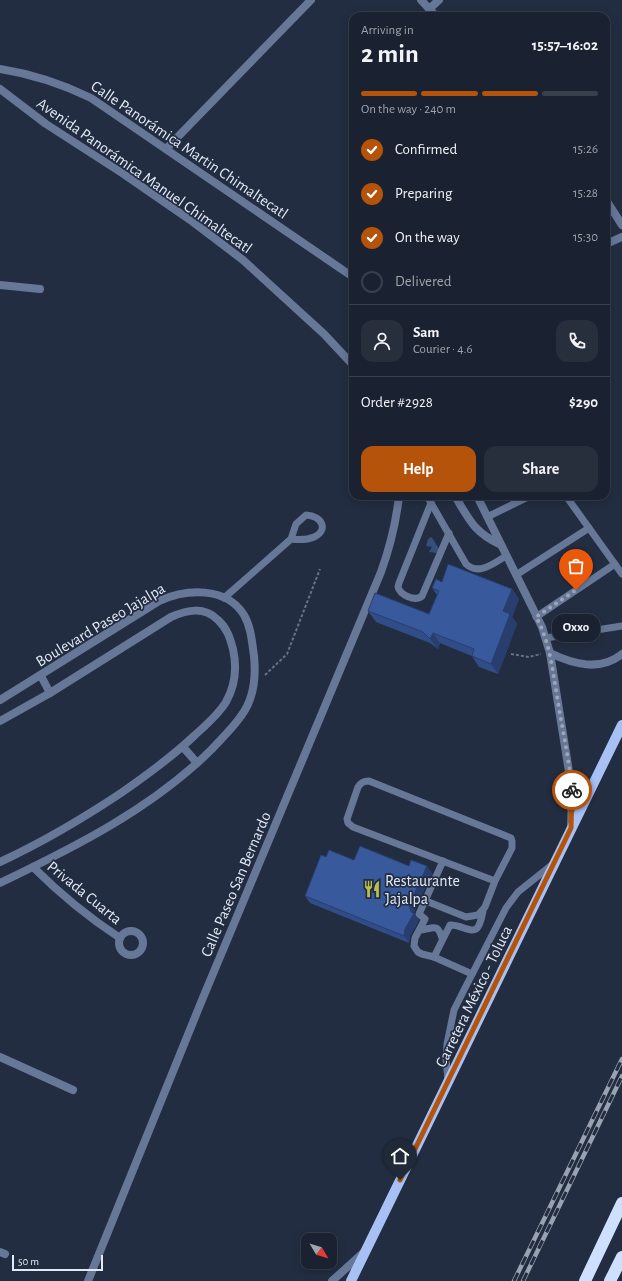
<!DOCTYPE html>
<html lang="en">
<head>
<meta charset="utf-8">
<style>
	:root { --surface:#1a2231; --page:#272f3d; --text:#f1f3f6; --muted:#9fa4ab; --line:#383f4d; --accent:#b45309 }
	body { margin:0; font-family:"Alegreya Sans",sans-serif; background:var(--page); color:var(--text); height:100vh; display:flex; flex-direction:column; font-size:15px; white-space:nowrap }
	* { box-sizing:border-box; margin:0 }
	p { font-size:13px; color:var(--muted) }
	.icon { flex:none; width:22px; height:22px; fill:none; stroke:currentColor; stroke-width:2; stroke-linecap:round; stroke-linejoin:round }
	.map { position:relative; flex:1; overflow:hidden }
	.side { position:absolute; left:349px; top:12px; width:261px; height:488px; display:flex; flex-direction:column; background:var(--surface); border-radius:12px; box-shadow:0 2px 10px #0003,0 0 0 1px var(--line) }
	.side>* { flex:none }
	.needle { width:26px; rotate:128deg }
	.tools { position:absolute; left:301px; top:1233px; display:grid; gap:8px }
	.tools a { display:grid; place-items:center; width:36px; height:36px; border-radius:8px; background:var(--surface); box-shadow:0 2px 10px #0003,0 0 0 1px var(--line); font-size:20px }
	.scale { position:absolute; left:12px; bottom:10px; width:91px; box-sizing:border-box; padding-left:4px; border:2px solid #e2e9f6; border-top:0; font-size:11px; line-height:14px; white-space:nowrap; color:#e2e9f6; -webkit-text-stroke:3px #232d41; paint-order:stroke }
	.pin { position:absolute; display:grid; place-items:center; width:34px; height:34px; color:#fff; margin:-41px -17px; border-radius:50% 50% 50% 0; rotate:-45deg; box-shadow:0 0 4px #0007 }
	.pin .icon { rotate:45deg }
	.courier { position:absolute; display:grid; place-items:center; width:40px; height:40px; margin:-20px; border:3px solid #b45309; border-radius:50%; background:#fff; color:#222; box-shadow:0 1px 5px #0007 }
	.bubble { position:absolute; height:28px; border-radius:12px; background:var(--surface); box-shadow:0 2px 10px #0003,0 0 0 1px var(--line); font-size:13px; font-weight:700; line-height:28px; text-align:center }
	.headline em { font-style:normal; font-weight:700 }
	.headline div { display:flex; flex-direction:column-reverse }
	.headline { display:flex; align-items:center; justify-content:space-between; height:68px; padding:0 12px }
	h1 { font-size:26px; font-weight:700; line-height:30px }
	.bar { display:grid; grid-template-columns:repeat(4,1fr); gap:6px 4px; align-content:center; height:48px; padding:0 12px }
	.bar i { height:5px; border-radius:3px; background:var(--line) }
	.bar .active { background:var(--accent) }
	.bar p { grid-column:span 4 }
	.line { display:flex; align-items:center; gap:10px; padding:0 12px; border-top:1px solid var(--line) }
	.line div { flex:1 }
	.round { display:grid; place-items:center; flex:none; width:42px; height:42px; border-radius:12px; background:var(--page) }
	ol { padding:0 12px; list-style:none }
	li { display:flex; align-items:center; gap:12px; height:44px }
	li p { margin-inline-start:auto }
	li .icon { padding:4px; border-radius:50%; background:var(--accent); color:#fff; stroke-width:4 }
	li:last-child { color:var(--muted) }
	li i { width:22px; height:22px; border:2px solid var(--line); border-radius:50% }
	.action { display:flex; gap:8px; margin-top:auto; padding:8px 12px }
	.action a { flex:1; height:46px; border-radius:12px; background:var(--accent); color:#fff; font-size:16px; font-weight:700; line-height:46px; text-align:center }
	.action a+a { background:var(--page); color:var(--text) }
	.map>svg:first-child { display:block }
</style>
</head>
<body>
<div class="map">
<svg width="622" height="1281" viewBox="0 0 622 1281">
	<rect width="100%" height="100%" fill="#232d41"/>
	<polygon fill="#374d7b" points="431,537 433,539 439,549 438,553 429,552 432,547 426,546 428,539"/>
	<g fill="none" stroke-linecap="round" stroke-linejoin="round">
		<g stroke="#697284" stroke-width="2" stroke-dasharray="3 2" stroke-linecap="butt">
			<polyline points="511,654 529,657 541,654"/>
			<polyline points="265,675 287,654 320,569"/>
		</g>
		<g stroke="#677797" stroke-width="7">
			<path d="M 427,496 L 466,564 C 479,576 494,563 506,556"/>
			<polyline points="566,496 622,574"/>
			<path d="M 431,503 L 399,583 L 398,587 C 400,595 415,602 422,596 L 449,533"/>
			<polyline points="487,517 530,496"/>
			<polyline points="516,575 589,528"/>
			<path d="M 224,598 L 291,539 L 296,524 L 306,515 C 322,516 329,530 314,537 C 307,540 299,540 291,539"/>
			<polyline points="536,617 615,564"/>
			<polyline points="546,638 622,626"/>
			<polyline points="443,861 419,914 425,919 415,938 414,946 418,952 422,954 434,957 472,974"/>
			<path d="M 426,901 L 466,917 L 478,915 L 485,907 L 495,881 L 512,848 L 512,841 L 511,838 L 369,781 C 363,781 361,783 358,787 L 347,819 L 348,823 L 353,827 L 495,881"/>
			<path d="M 420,930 C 433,929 437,922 442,938"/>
			<path d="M 434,957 L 450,925 C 460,924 473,935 478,927 C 481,922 482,916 483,911"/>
			<polyline points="448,1080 446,1059 447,1044 454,1010 463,992 506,908 518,892 553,864"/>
		</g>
		<g stroke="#677797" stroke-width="8">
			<polyline points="421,0 436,16"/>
			<polyline points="429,9 439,0"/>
			<path d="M 0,69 C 32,74 62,84 91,98 L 353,277"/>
			<polyline points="0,89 46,124 122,173 193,222 243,260 324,334 353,365"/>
			<polyline points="166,149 311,0"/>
			<polyline points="606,200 622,225"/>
			<polyline points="606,244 622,237"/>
			<polyline points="0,285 40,289"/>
			<path d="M 455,496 C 470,521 474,532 501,545"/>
			<polyline points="477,496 542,627 550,653 570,778 572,799 571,827"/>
			<path d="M 550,653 C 573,664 600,672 622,654"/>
			<polyline points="41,676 50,693"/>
			<path d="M 0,700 L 159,601 C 186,589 226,586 244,615 C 251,627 252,642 254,656 C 256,676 254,699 241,716 C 232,729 221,739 211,750 C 151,809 75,847 0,883"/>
			<path d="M 0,721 L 50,693 L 171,617 C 187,610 204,606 218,620 C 227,628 230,638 233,649 C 237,667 235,686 226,702 C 218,715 206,725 195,735 C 172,757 147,775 121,793 C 82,819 43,842 0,862"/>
			<polyline points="183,747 197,763"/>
			<path d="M 33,867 C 60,894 88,917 120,938"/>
			<circle cx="131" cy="943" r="12"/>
			<polyline points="0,1057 73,1090"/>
			<polyline points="0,1252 5,1254"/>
			<path d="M 88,1281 L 202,1000 L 381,572 C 390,547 396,523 399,496"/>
			<polyline points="332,1281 363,1253"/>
		</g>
		<polyline stroke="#a7c1f5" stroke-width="10" points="351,1281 622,725"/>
		<g stroke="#cfdffe" stroke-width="12">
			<polyline points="585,1281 622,1203"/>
			<polyline points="610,1281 622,1257"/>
		</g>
		<g stroke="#9aa2b1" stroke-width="4.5">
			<g id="rail">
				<polyline points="514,1281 622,1059"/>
				<polyline points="523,1281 622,1076"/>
			</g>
		</g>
		<use href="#rail" stroke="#232d41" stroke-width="3" stroke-dasharray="9" stroke-linecap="butt"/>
	</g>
	<g fill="#314d87">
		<polygon points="442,582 512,589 519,599 512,617 517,624 498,674 479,667 472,656 440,643 438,649 430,643 376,622 368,611 429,614 437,595 432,588"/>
		<polygon points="326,857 409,866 432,873 414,912 415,915 419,920 410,936 409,943 310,903 305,896"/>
	</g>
	<g fill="#283e6e">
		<polygon points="512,589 519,599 512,617 517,624 498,674 491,664 503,611"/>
		<polygon points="433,633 440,643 438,649 430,639"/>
		<polygon points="427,866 432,873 414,912 415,915 419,920 410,936 409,943 404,936 405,929 411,912 409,905"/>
	</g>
	<g fill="#39599d" stroke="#283e6e">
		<polygon points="448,564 512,589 503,611 510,614 491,664 472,656 474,649 433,633 430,639 423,632 368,611 375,593 429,614 439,591 432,588 436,579 442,582"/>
		<polygon points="360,846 409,866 411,860 427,866 409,905 411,912 414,913 405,929 404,936 305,896 321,855 326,857 329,850 354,860"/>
	</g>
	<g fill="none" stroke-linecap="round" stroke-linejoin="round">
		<path stroke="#9fa7b7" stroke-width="4" stroke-dasharray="0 7.2" d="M 572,790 C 569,758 562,728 557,696 C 552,668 550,642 536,617 L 576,590"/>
		<polyline stroke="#b45309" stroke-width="5" points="400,1180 571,828 572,790"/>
	</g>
	<defs>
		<g id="restaurant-bare" transform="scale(1.38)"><path d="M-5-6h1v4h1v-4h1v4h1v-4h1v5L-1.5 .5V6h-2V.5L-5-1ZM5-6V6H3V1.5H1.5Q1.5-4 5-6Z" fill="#b7c148" stroke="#232d41" stroke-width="2.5" paint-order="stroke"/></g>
	</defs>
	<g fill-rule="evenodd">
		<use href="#restaurant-bare" x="372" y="889"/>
	</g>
	<g text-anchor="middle" stroke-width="3.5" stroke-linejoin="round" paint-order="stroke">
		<g font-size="16" fill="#e2e9f6" stroke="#232d41">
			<text transform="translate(190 149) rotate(34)" y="6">Calle Panorámica Martin Chimaltecatl</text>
			<text transform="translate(145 175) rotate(35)" y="6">Avenida Panorámica Manuel Chimaltecatl</text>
			<text transform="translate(100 624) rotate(-31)" y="6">Boulevard Paseo Jajalpa</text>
			<text transform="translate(235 884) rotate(-67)" y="6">Calle Paseo San Bernardo</text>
			<text transform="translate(85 892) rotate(39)" y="6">Privada Cuarta</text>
			<text transform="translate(473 996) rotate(-64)" y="6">Carretera México - Toluca</text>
		</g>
		<g font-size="16" fill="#e2e9f6" stroke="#232d41" text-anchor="start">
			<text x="385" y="886">Restaurante<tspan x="385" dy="18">Jajalpa</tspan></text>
		</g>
	</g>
</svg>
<div class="tools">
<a><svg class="needle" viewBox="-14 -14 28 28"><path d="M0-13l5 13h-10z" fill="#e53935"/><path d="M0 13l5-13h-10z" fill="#9fa4ab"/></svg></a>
</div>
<div class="scale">50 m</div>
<div class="pin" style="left:576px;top:590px;background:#ea580c"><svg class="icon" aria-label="bag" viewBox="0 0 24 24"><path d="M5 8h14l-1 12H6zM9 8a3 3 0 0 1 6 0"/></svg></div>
<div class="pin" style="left:400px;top:1180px;background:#1f2937"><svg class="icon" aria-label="home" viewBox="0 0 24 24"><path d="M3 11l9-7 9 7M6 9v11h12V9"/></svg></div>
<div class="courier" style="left:572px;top:790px"><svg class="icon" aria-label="bike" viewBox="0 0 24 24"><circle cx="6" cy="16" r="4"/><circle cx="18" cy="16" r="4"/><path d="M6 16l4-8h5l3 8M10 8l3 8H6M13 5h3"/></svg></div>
<div class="bubble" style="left:552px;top:614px;width:48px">Oxxo</div>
<section class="side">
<div class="headline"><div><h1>2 min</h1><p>Arriving in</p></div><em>15:57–16:02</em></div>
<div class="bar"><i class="active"></i><i class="active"></i><i class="active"></i><i></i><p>On the way · 240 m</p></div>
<ol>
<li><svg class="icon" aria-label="check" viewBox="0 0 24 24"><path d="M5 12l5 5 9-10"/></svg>Confirmed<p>15:26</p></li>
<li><svg class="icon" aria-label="check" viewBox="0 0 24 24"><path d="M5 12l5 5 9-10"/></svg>Preparing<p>15:28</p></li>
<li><svg class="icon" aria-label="check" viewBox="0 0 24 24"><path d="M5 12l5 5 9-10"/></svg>On the way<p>15:30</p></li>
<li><i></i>Delivered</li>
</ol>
<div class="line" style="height:72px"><a class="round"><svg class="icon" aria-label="person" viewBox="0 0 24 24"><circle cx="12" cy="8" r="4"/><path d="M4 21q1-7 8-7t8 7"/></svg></a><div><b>Sam</b><p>Courier · 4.6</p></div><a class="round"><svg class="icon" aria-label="phone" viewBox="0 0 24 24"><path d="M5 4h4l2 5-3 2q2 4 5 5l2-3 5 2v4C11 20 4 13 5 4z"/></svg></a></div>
<div class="line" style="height:52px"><div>Order #2928</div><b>$290</b></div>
<div class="action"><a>Help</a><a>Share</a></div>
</section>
</div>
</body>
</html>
